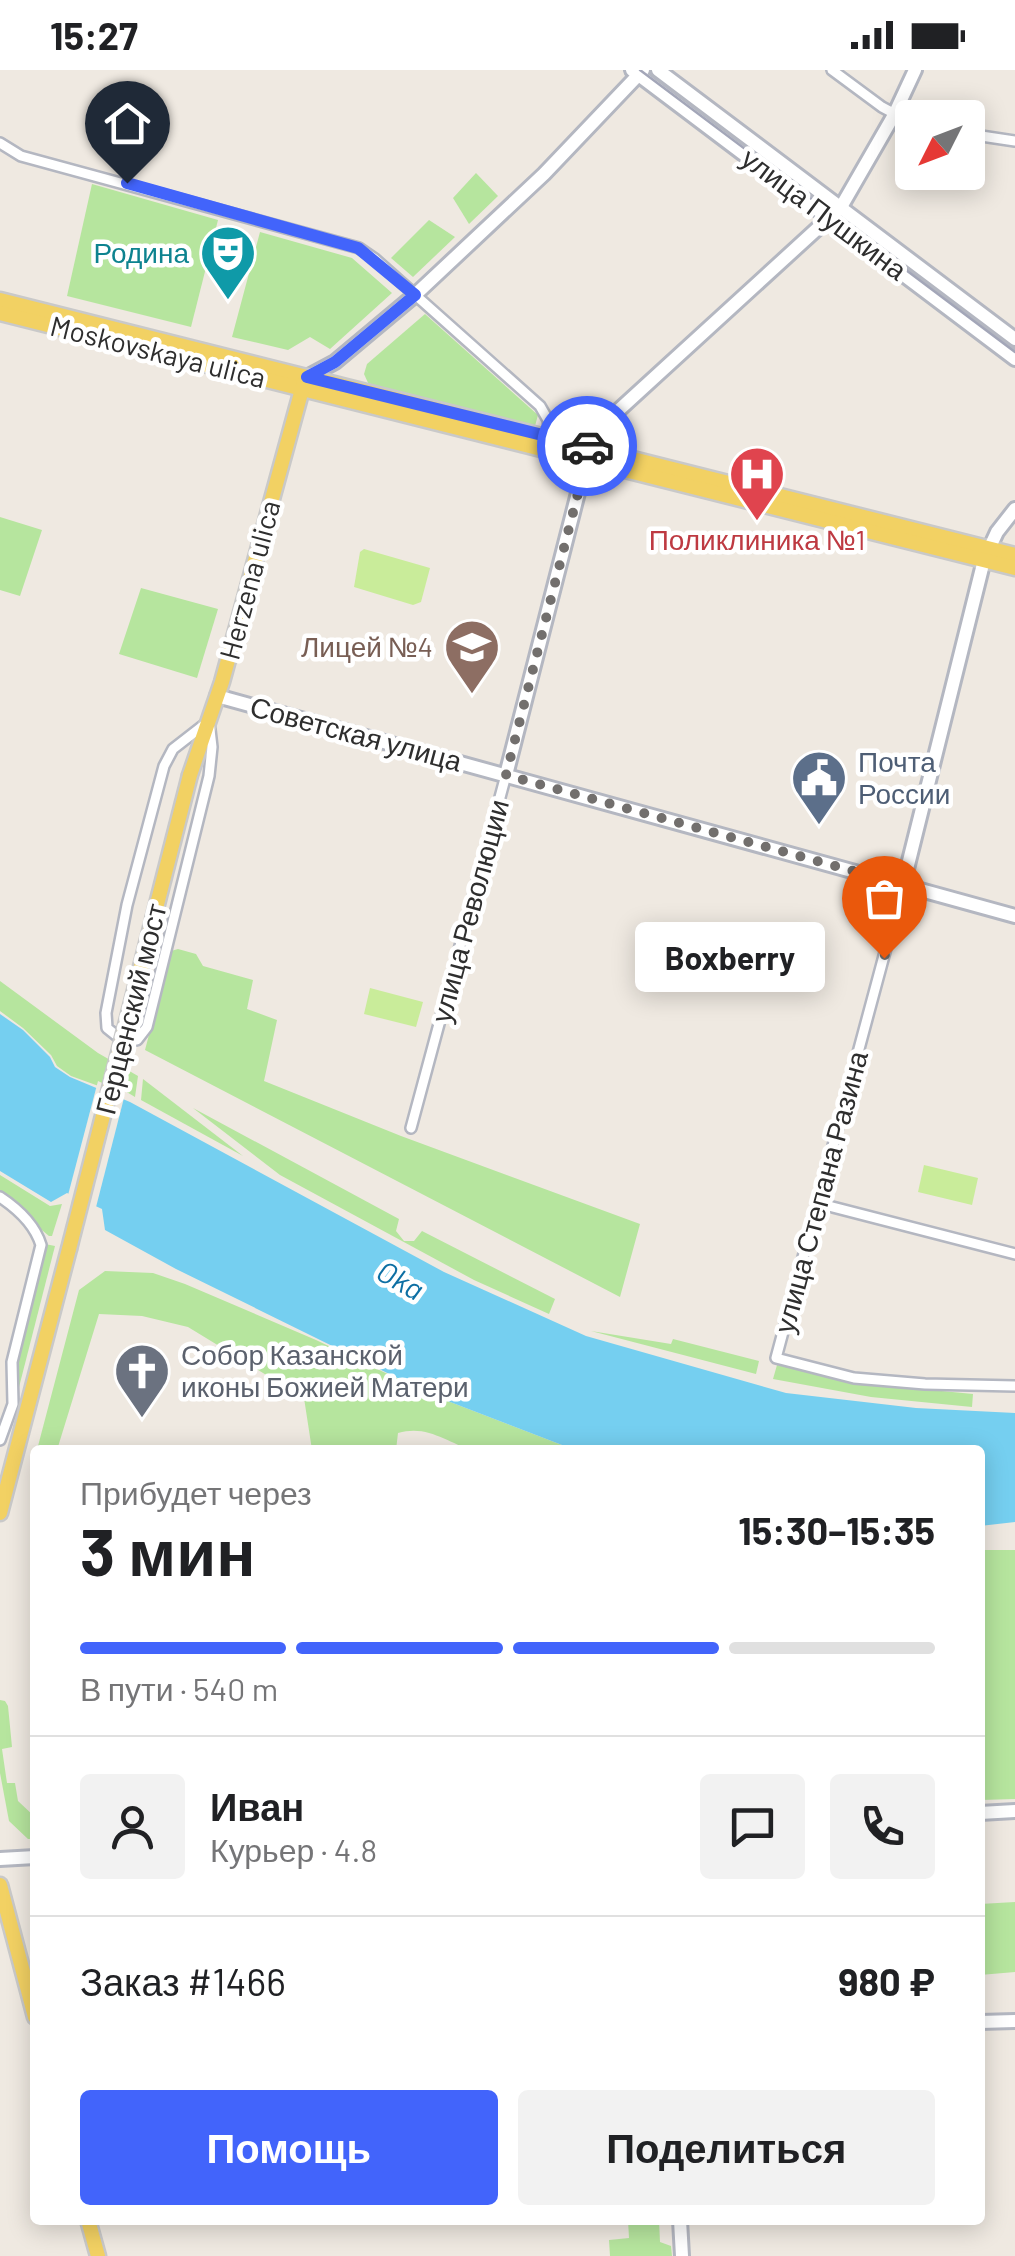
<!DOCTYPE html>
<html lang="ru">
<head>
<meta charset="utf-8">
<style>
	:root { --surface:#fff; --page:#f2f2f2; --text:#202124; --muted:#757577; --line:#e0e0e0; --accent:#4264fb }
	body { margin:0; font-family:Barlow,sans-serif; background:var(--page); color:var(--text); height:100vh; display:flex; flex-direction:column; font-size:38px; white-space:nowrap }
	* { box-sizing:border-box; margin:0 }
	p { font-size:32px; color:var(--muted) }
	.icon { flex:none; width:55px; height:55px; fill:none; stroke:currentColor; stroke-width:2; stroke-linecap:round; stroke-linejoin:round }
	.map { position:relative; flex:1; overflow:hidden }
	.panel { position:absolute; left:30px; top:1375px; width:955px; height:780px; display:flex; flex-direction:column; background:var(--surface); border-radius:10px; box-shadow:0 5px 25px #0003 }
	.panel>* { flex:none }
	.needle { width:65px; rotate:228deg }
	.tools { position:absolute; left:895px; top:30px; display:grid; gap:20px }
	.tools a { display:grid; place-items:center; width:90px; height:90px; border-radius:10px; background:var(--surface); box-shadow:0 5px 25px #0003; font-size:50px }
	.pin { position:absolute; display:grid; place-items:center; width:85px; height:85px; color:#fff; margin:-102px -42px; border-radius:50% 50% 50% 0; rotate:-45deg; box-shadow:0 0 10px #0007 }
	.pin .icon { rotate:45deg }
	.courier { position:absolute; display:grid; place-items:center; width:100px; height:100px; margin:-50px; border:8px solid #4264fb; border-radius:50%; background:#fff; color:#222; box-shadow:0 2px 12px #0007 }
	.bubble { position:absolute; height:70px; border-radius:10px; background:var(--surface); box-shadow:0 5px 25px #0003; font-size:32px; font-weight:700; line-height:70px; text-align:center }
	.overview em { font-style:normal; font-weight:700 }
	.overview div { display:flex; flex-direction:column-reverse }
	.overview { display:flex; align-items:center; justify-content:space-between; height:170px; padding:0 50px }
	h1 { font-size:65px; font-weight:700; line-height:75px }
	.bar { display:grid; grid-template-columns:repeat(4,1fr); gap:15px 10px; align-content:center; height:120px; padding:0 50px }
	.bar i { height:12px; border-radius:8px; background:var(--line) }
	.bar .selected { background:var(--accent) }
	.bar p { grid-column:span 4 }
	.line { display:flex; align-items:center; gap:25px; padding:0 50px; border-top:2px solid var(--line) }
	.line div { flex:1 }
	.round { display:grid; place-items:center; flex:none; width:105px; height:105px; border-radius:10px; background:var(--page) }
	.cta { display:flex; gap:20px; margin-top:auto; padding:20px 50px }
	.cta a { flex:1; height:115px; border-radius:10px; background:var(--accent); color:#fff; font-size:40px; font-weight:700; line-height:115px; text-align:center }
	.cta a+a { background:var(--page); color:var(--text) }
	.status { display:flex; justify-content:space-between; align-items:center; height:70px; padding:0 50px; background:var(--surface); direction:ltr }
	.status svg { height:28px; fill:currentColor }
	.map>svg:first-child { display:block }
</style>
</head>
<body>
<div class="status"><b>15:27</b><svg viewBox="0 0 49 12"><path d="M0 12V9h3v3zM5 12V6h3v6zM10 12V3h3v9zM15 12V0h3v12zM26 1h20v11H26zM47 4h2v5h-2z"/></svg></div>
<div class="map">
<svg width="1015" height="2186" viewBox="0 0 1015 2186">
	<rect width="100%" height="100%" fill="#efe9e1"/>
	<g fill="#b6e59e">
		<polygon points="476,103 498,126 469,154 453,128"/>
		<polygon points="92,114 218,150 191,257 67,226"/>
		<polygon points="429,150 455,167 413,207 391,188"/>
		<polygon points="260,162 352,188 392,223 330,279 310,267 288,280 232,267"/>
		<polygon points="425,244 538,345 535,356 369,315 364,304 367,294"/>
		<polygon points="0,447 42,460 20,526 0,520"/>
		<polygon points="141,518 218,539 197,608 119,584"/>
		<polygon points="178,879 196,884 203,896 253,910 247,939 277,950 264,1011 401,1066 640,1154 620,1227 145,980 171,881"/>
		<polygon points="0,911 98,983 138,1006 135,1027 120,1018 118,1023 71,1006 57,996 51,985 23,958 0,941"/>
		<polygon points="143,1009 243,1086 141,1030"/>
		<polygon points="193,1038 399,1149 396,1161 404,1171 414,1171 422,1161 555,1229 549,1244 474,1210 280,1105"/>
		<polygon points="0,1105 50,1136 62,1134 52,1166 49,1166 0,1125"/>
		<polygon points="45,1174 55,1176 16,1329 16,1295"/>
		<path d="M 105,1201 L 153,1203 L 185,1214 L 316,1270 L 432,1325 L 575,1380 C 553,1380 490,1385 473,1380 C 447,1373 428,1354 398,1363 L 396,1380 L 312,1380 L 304,1328 L 188,1257 L 142,1246 L 99,1244 L 57,1380 L 42,1380 L 38,1376 L 79,1220 Z"/>
		<polygon points="591,1261 671,1274 673,1269 759,1291 756,1304"/>
		<polygon points="777,1295 870,1314 973,1324 972,1337 871,1327 773,1309"/>
		<polygon points="980,1480 1015,1480 1015,1729 980,1730"/>
		<polygon points="0,1630 5,1631 8,1636 12,1677 2,1679 7,1713 15,1713 18,1731 35,1747 35,1769 28,1769 9,1751 0,1703"/>
		<polygon points="1015,1832 1015,1902 980,1905 980,1834"/>
		<polygon points="628,2150 659,2150 660,2172 671,2176 672,2186 610,2186 609,2170 629,2168"/>
	</g>
	<g fill="#c9ec9a">
		<polygon points="364,479 430,498 421,532 413,535 354,517 360,482"/>
		<polygon points="370,918 423,932 416,957 364,944"/>
		<polygon points="924,1095 978,1108 972,1135 918,1122"/>
	</g>
	<polygon fill="#75cff0" points="0,944 23,960 50,987 55,997 70,1007 130,1032 444,1202 586,1266 786,1323 916,1338 1015,1343 1015,1452 980,1456 980,1380 575,1380 432,1325 176,1199 105,1160 102,1139 67,1123 51,1132 0,1101"/>
	<polygon fill="#efe9e1" points="98,1011 125,1024 95,1141 67,1129"/>
	<g fill="none" stroke-linecap="round" stroke-linejoin="round">
		<g stroke="#b4b7c1" stroke-width="14">
			<g id="street">
				<polyline points="832,0 882,37 912,53"/>
				<polyline points="968,64 1015,71"/>
				<polyline points="0,73 21,86 359,178 375,189 540,336 548,350 550,366"/>
				<polygon points="209,651 212,677 209,706 147,957 137,970 122,970 107,958 106,943 127,835 164,696 173,679"/>
				<polyline points="903,815 776,1288 854,1308 925,1314 1015,1316"/>
				<polyline points="411,1058 506,705"/>
				<path d="M 0,1127 C 18,1139 35,1155 41,1175 L 12,1292 L 13,1334 L 0,1370"/>
				<polyline points="817,1133 1015,1184"/>
			</g>
		</g>
		<g stroke="#b4b7c1" stroke-width="18">
			<g id="secondary">
				<polyline points="632,0 1015,289"/>
				<polyline points="658,0 1015,269"/>
				<polyline points="307,307 335,292 415,225 544,104 643,0"/>
				<polyline points="217,626 1015,846"/>
				<polyline points="506,705 590,376 597,360 841,137 894,45 915,0"/>
				<polyline points="903,815 984,490 997,462 1015,439"/>
				<polyline points="980,1743 1015,1741"/>
				<polyline points="0,1789 35,1787"/>
				<polyline points="980,1952 1015,1951"/>
				<polyline points="680,2150 682,2186"/>
			</g>
		</g>
		<g stroke="#c9c9c9" stroke-width="19">
			<g id="primary">
				<polyline points="0,230 1015,485"/>
				<polyline points="0,243 1015,498"/>
				<polyline points="190,705 222,612 304,312"/>
				<polyline points="0,1443 69,1179"/>
				<polyline points="0,1815 35,1947"/>
				<polyline points="88,2150 98,2186"/>
			</g>
		</g>
		<use href="#street" stroke="#fff" stroke-width="9"/>
		<use href="#secondary" stroke="#fff" stroke-width="12"/>
		<use href="#primary" stroke="#f2d163" stroke-width="14"/>
		<polyline stroke="#a3a6b8" stroke-width="2.5" points="640,0 1015,282"/>
		<g stroke="#c9c9c9" stroke-width="19" stroke-linecap="butt">
			<polyline id="primary-bridge" points="69,1179 190,705"/>
		</g>
		<use href="#primary-bridge" stroke="#f2d163" stroke-width="14"/>
	</g>
	<g fill="none" stroke-linecap="round" stroke-linejoin="round">
		<polyline stroke="#726f6d" stroke-width="10" stroke-dasharray="0 18" points="587,376 590,376 506,705 904,815 884,888"/>
		<polyline stroke="#4264fb" stroke-width="12" points="127,113 358,178 415,225 335,292 307,307 587,376"/>
	</g>
	<defs>
		<g id="theatre-pin" transform="scale(2.875)"><path d="M0 17L-7.5 6A9.5 9.5 0 1 1 7.5 6Z" fill="#0f9aa8" stroke="#fff"/><path d="M-5-5.5Q0-4 5-5.5V0Q5 5 0 6Q-5 5-5 0ZM-3.3-2.5H-1v1.5H-3.3ZM1-2.5H3.3v1.5H1ZM-2.8 1Q0 5.5 2.8 1Z" fill="#fff"/></g>
		<g id="hospital-pin" transform="scale(2.875)"><path d="M0 17L-7.5 6A9.5 9.5 0 1 1 7.5 6Z" fill="#e0444e" stroke="#fff"/><path d="M-5-5h3v3.5h4V-5h3V5h-3V1.5h-4V5h-3Z" fill="#fff"/></g>
		<g id="school-pin" transform="scale(2.875)"><path d="M0 17L-7.5 6A9.5 9.5 0 1 1 7.5 6Z" fill="#8d6e63" stroke="#fff"/><path d="M0-5L7-2L0 1L-7-2ZM-4 1L0 2.5L4 1V4Q0 6-4 4Z" fill="#fff"/></g>
		<g id="civic-pin" transform="scale(2.875)"><path d="M0 17L-7.5 6A9.5 9.5 0 1 1 7.5 6Z" fill="#5c6f8a" stroke="#fff"/><path d="M-.6-6.5H3V-4.5H.6V-3L4-1V1h2V6H-6V1h2V-1L-.6-3ZM-1.2 2.5V6h2.4V2.5Z" fill="#fff"/></g>
		<g id="church-pin" transform="scale(2.875)"><path d="M0 17L-7.5 6A9.5 9.5 0 1 1 7.5 6Z" fill="#6b7280" stroke="#fff"/><path d="M-1.2-6h2.4v3.5h3.3v2.4h-3.3V6h-2.4V-.1h-3.3v-2.4h3.3Z" fill="#fff"/></g>
	</defs>
	<g fill-rule="evenodd">
		<use href="#theatre-pin" x="228" y="183"/>
		<use href="#hospital-pin" x="757" y="404"/>
		<use href="#school-pin" x="472" y="577"/>
		<use href="#civic-pin" x="819" y="708"/>
		<use href="#church-pin" x="142" y="1301"/>
	</g>
	<g text-anchor="middle" stroke-width="9" stroke-linejoin="round" paint-order="stroke">
		<g font-size="28" fill="#2e2e2e" stroke="#fff">
			<text transform="translate(824 144) rotate(37)" y="10">улица Пушкина</text>
			<text transform="translate(158 282) rotate(14)" y="10">Moskovskaya ulica</text>
			<text transform="translate(250 510) rotate(-75)" y="10">Herzena ulica</text>
			<text transform="translate(356 664) rotate(15)" y="10">Советская улица</text>
			<text transform="translate(470 841) rotate(-75)" y="10">улица Революции</text>
			<text transform="translate(131 939) rotate(-76)" y="10">Герценский мост</text>
			<text transform="translate(821 1122) rotate(-75)" y="10">улица Степана Разина</text>
		</g>
		<g font-size="28" fill="#0d838f" stroke="#fff" text-anchor="end">
			<text x="189" y="193">Родина</text>
		</g>
		<g font-size="28" fill="#be3a42" stroke="#fff">
			<text x="757" y="480">Поликлиника №1</text>
		</g>
		<g font-size="28" fill="#785e54" stroke="#fff" text-anchor="end">
			<text x="433" y="587">Лицей №4</text>
		</g>
		<g font-size="28" fill="#4e5e75" stroke="#fff" text-anchor="start">
			<text x="858" y="702">Почта<tspan x="858" dy="32">России</tspan></text>
		</g>
		<g font-size="28" fill="#5b616d" stroke="#fff" text-anchor="start">
			<text x="181" y="1295">Собор Казанской<tspan x="181" dy="32">иконы Божией Матери</tspan></text>
		</g>
		<g font-size="30" font-style="italic" fill="#0d6fa3" stroke="#fff">
			<text transform="translate(400 1211) rotate(29)" y="10">Oka</text>
		</g>
	</g>
</svg>
<div class="tools">
<a><svg class="needle" viewBox="-14 -14 28 28"><path d="M0-13l5 13h-10z" fill="#e53935"/><path d="M0 13l5-13h-10z" fill="#757577"/></svg></a>
</div>
<div class="pin" style="left:884px;top:888px;background:#ea580c"><svg class="icon" aria-label="bag" viewBox="0 0 24 24"><path d="M5 8h14l-1 12H6zM9 8a3 3 0 0 1 6 0"/></svg></div>
<div class="pin" style="left:127px;top:113px;background:#1f2937"><svg class="icon" aria-label="home" viewBox="0 0 24 24"><path d="M3 11l9-7 9 7M6 9v11h12V9"/></svg></div>
<div class="courier" style="left:587px;top:376px"><svg class="icon" aria-label="car" viewBox="0 0 24 24"><path d="M5 17H2v-5l4-1 3-4h7l3 4 3 1v5h-3M9 17h6M6 11h13"/><circle cx="7" cy="17" r="2"/><circle cx="17" cy="17" r="2"/></svg></div>
<div class="bubble" style="left:635px;top:852px;width:190px">Boxberry</div>
<section class="panel">
<div class="overview"><div><h1>3 мин</h1><p>Прибудет через</p></div><em>15:30–15:35</em></div>
<div class="bar"><i class="selected"></i><i class="selected"></i><i class="selected"></i><i></i><p>В пути · 540 m</p></div>
<div class="line" style="height:180px"><a class="round"><svg class="icon" aria-label="person" viewBox="0 0 24 24"><circle cx="12" cy="8" r="4"/><path d="M4 21q1-7 8-7t8 7"/></svg></a><div><b>Иван</b><p>Курьер · 4.8</p></div><a class="round"><svg class="icon" aria-label="chat" viewBox="0 0 24 24"><path d="M4 5h16v11H9l-5 4z"/></svg></a><a class="round"><svg class="icon" aria-label="phone" viewBox="0 0 24 24"><path d="M5 4h4l2 5-3 2q2 4 5 5l2-3 5 2v4C11 20 4 13 5 4z"/></svg></a></div>
<div class="line" style="height:130px"><div>Заказ #1466</div><b>980 ₽</b></div>
<div class="cta"><a>Помощь</a><a>Поделиться</a></div>
</section>
</div>
</body>
</html>
